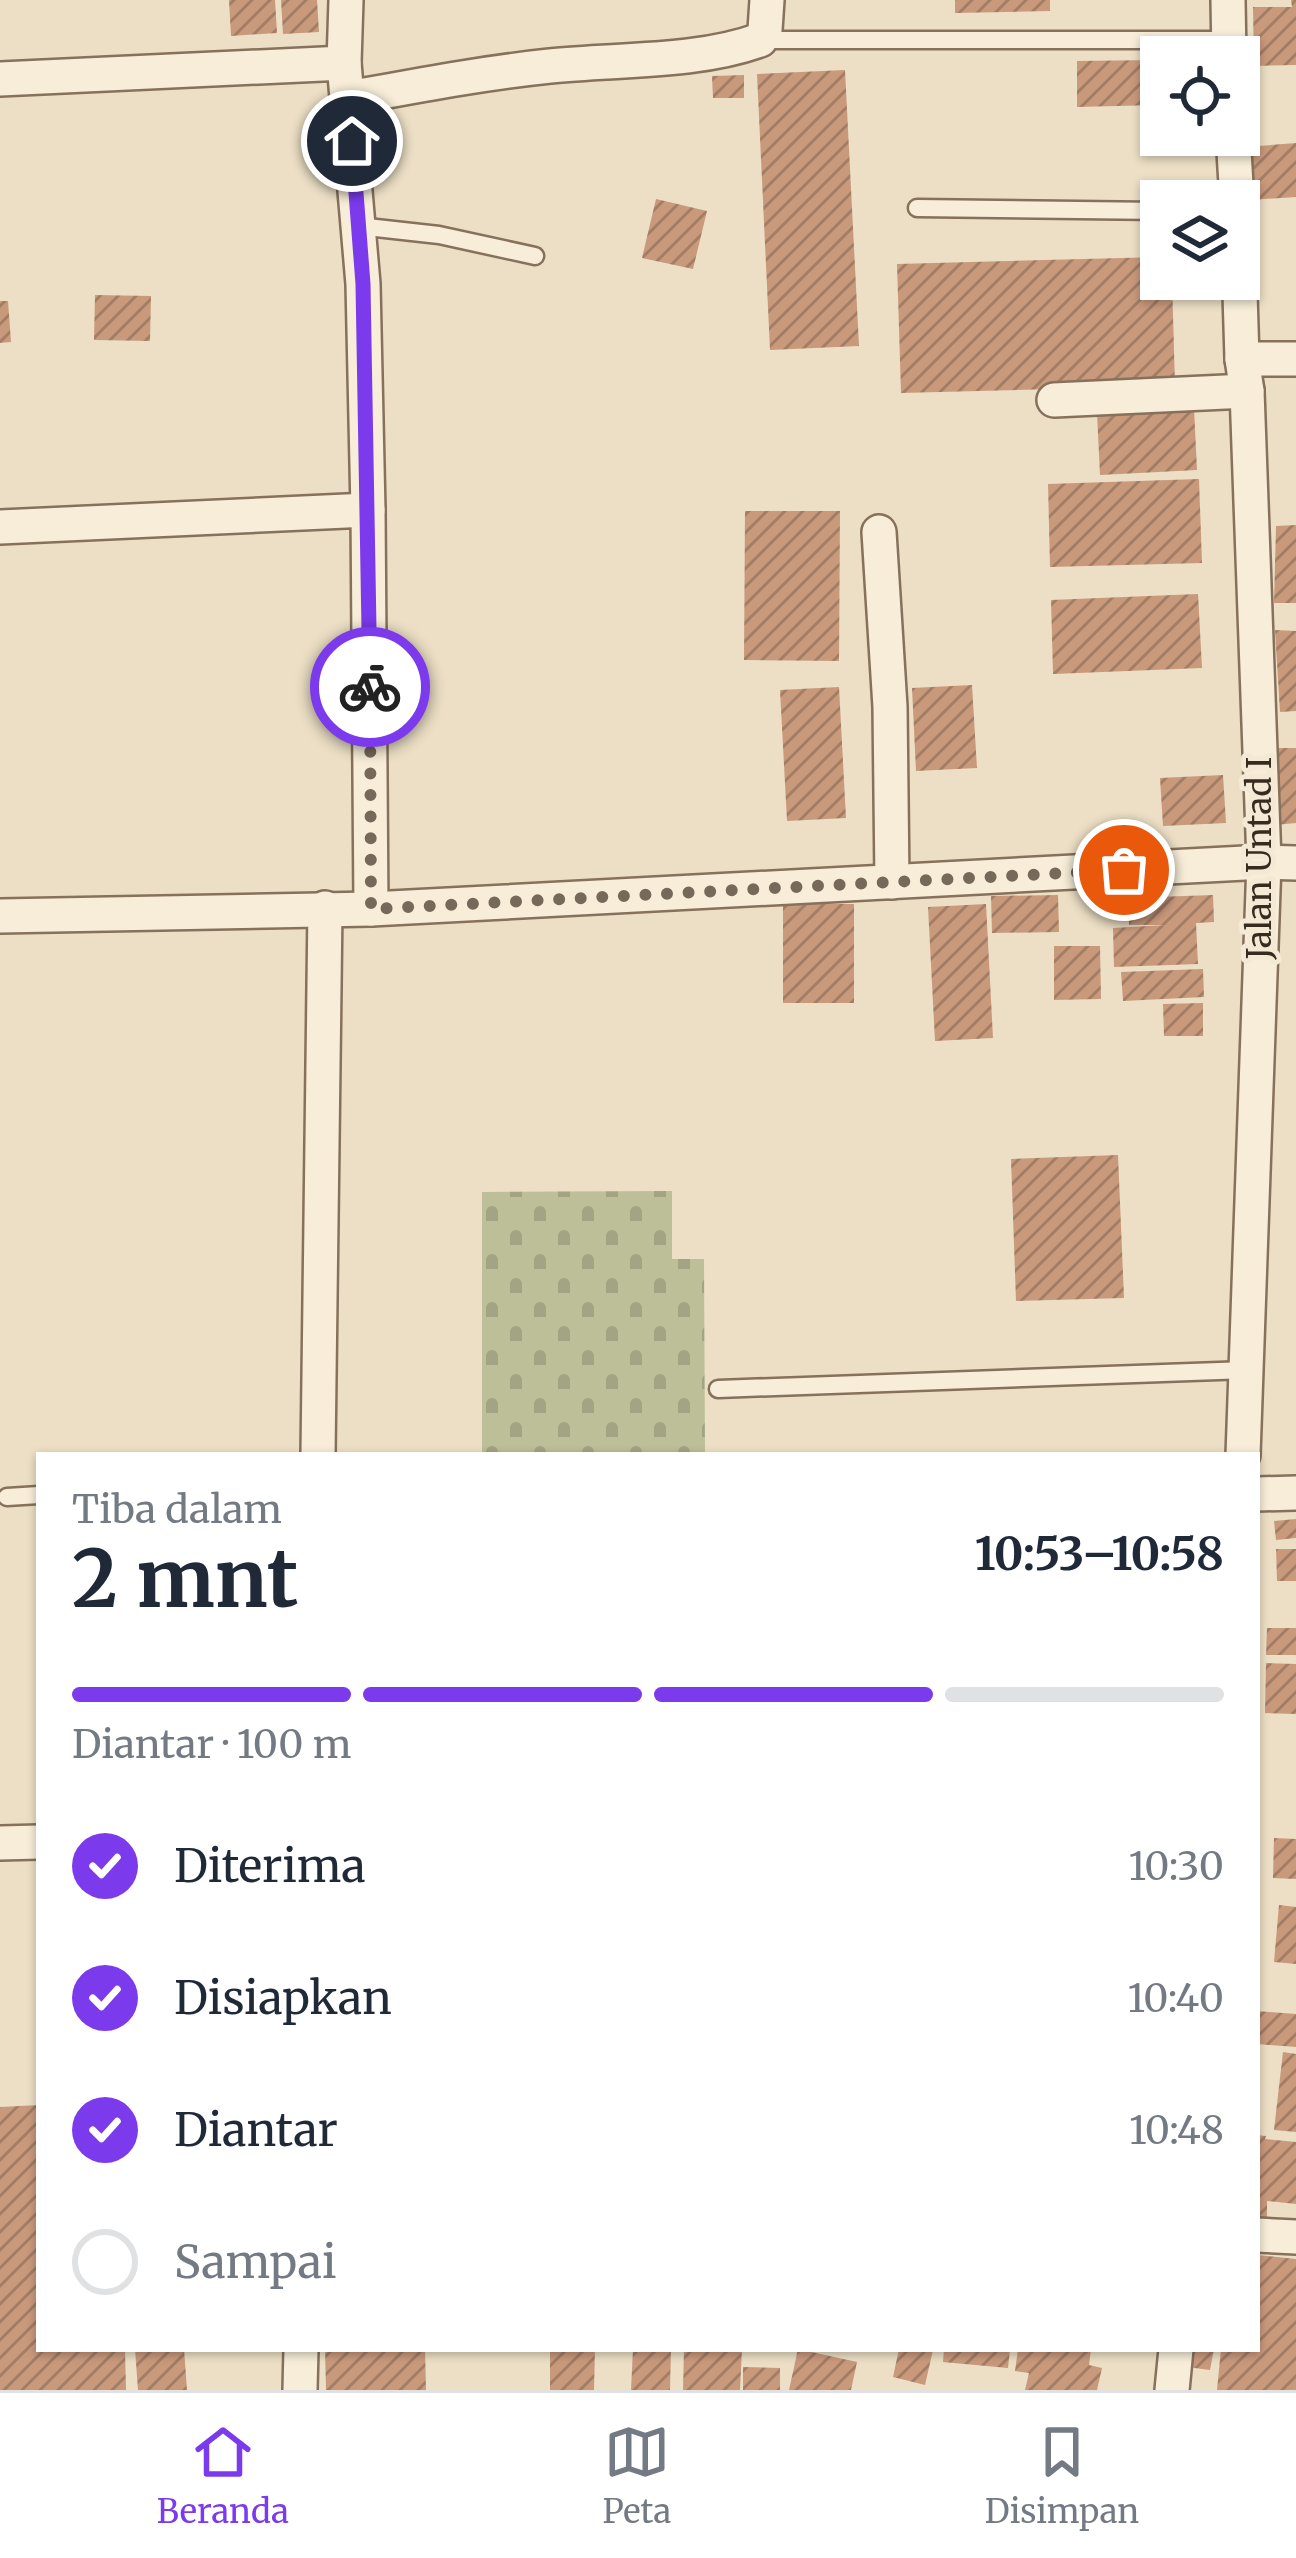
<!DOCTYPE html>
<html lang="id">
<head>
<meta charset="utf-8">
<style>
	:root { --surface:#fff; --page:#f2f2f3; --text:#1f2937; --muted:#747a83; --line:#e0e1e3; --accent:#7c3aed }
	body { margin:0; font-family:Merriweather,serif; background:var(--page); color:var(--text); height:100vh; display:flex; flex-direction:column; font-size:45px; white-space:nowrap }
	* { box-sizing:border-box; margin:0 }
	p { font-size:39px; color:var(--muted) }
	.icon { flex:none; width:66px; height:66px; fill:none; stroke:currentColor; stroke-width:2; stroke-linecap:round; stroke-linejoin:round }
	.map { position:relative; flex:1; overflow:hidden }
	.drawer { position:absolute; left:36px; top:1452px; width:1224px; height:900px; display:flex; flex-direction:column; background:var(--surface); border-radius:0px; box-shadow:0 3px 9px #0004 }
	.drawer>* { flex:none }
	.buttons { position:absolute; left:1140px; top:36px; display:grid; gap:24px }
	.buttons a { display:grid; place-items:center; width:120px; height:120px; border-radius:0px; background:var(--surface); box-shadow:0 3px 9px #0004; font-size:60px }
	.pin { position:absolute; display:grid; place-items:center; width:102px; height:102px; color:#fff; margin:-51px; border:6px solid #fff; border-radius:50%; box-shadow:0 3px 12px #0007 }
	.courier { position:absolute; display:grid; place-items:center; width:120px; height:120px; margin:-60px; border:9px solid #7c3aed; border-radius:50%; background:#fff; color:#222; box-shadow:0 3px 15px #0007 }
	.head em { font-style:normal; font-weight:700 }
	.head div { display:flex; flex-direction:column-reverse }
	.head { display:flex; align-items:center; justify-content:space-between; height:204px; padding:0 36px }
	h1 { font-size:78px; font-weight:700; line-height:90px }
	.bar { display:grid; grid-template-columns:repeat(4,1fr); gap:18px 12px; align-content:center; height:144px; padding:0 36px }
	.bar i { height:15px; border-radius:9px; background:var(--line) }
	.bar .current { background:var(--accent) }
	.bar p { grid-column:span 4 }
	ol { padding:0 36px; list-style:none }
	li { display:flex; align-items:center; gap:36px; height:132px }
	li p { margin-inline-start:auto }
	li .icon { padding:12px; border-radius:50%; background:var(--accent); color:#fff; stroke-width:4 }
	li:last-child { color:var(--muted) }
	li i { width:66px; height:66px; border:6px solid var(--line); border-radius:50% }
	.tabs { display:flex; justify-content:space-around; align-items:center; height:168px; border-top:3px solid var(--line); background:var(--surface); font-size:33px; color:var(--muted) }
	.tabs a { display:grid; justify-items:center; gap:6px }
	.tabs .current { color:var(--accent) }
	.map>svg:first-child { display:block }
</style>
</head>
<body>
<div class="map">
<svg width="1296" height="2390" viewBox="0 0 1296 2390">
	<defs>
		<pattern id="cemetery-stones" width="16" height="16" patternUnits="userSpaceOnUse" patternTransform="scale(3)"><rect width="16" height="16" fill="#bcbf98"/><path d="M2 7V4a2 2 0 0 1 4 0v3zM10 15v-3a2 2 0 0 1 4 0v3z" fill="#a2a483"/></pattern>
		<pattern id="building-hatch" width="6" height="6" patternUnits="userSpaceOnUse" patternTransform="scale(3)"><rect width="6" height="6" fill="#c9997c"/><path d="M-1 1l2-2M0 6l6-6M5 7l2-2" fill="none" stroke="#a47d65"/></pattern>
	</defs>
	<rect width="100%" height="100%" fill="#ecdfc5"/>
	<polygon fill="url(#cemetery-stones)" points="672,1191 672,1259 704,1259 705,1455 482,1455 482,1192"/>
	<g fill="url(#building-hatch)">
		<polygon points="229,0 275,0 277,33 231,36"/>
		<polygon points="281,0 317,0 319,32 283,34"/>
		<polygon points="955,0 1050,0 1050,11 955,13"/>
		<polygon points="1291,0 1296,0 1296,65 1254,66 1253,7 1292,7"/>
		<polygon points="1156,60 1156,105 1077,107 1077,61"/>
		<polygon points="845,70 859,346 770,350 757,74"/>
		<polygon points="744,75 744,98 713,98 712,76"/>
		<polygon points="1296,143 1296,197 1250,200 1245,147"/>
		<polygon points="656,199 707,211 693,269 642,258"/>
		<polygon points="1161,257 1161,279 1172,279 1175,386 901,393 897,264"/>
		<polygon points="95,295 151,296 150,341 94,340"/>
		<polygon points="0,301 8,301 11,342 0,343"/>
		<polygon points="1194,408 1197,470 1100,475 1097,413"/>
		<polygon points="1199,479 1202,563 1050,567 1048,484"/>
		<polygon points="745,511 840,511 839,661 744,660"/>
		<polygon points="1296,525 1296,603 1274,603 1276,526"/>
		<polygon points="1198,594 1202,668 1053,674 1051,600"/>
		<polygon points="1275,630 1296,631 1296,711 1280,712"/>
		<polygon points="972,685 977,768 916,771 912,688"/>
		<polygon points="839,687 846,818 787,821 780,690"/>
		<polygon points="1278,748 1296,748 1296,823 1275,825"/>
		<polygon points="1223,775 1226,823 1163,826 1160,778"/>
		<polygon points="1058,895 1059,932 992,933 991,896"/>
		<polygon points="1213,895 1214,922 1196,923 1198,964 1114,967 1113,928 1166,925 1129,925 1128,898"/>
		<rect x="783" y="904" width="71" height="99"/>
		<polygon points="986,904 993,1038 935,1041 928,907"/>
		<polygon points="1054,946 1100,946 1101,999 1054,1000"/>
		<polygon points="1203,969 1204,997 1123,1001 1121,972"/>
		<polygon points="1203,1003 1203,1036 1164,1036 1163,1004"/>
		<polygon points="1118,1155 1124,1298 1016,1301 1011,1159"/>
		<polygon points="1296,1519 1296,1538 1276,1540 1274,1521"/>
		<polygon points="1276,1549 1296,1549 1296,1581 1277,1581"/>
		<polygon points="1267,1628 1296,1628 1296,1655 1266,1655"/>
		<polygon points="1266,1663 1296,1664 1296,1714 1265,1713"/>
		<polygon points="1274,1838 1296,1839 1296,1879 1273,1878"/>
		<polygon points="1279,1905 1296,1907 1296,1964 1274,1962"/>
		<polygon points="1257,2011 1296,2014 1296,2047 1257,2044"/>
		<polygon points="1283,2052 1296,2054 1296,2132 1274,2130"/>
		<polygon points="39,2105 39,2349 125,2349 126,2390 0,2390 0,2107"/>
		<polygon points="1257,2135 1266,2136 1265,2139 1296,2142 1296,2204 1267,2201 1267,2220 1257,2220"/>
		<polygon points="1257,2255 1296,2259 1296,2390 1217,2390 1221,2349 1257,2349"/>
		<polygon points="135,2349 184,2349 187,2390 138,2390"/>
		<polygon points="325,2349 425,2349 426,2390 326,2390"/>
		<polygon points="550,2349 595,2349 594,2390 550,2390"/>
		<polygon points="633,2349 671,2349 670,2390 631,2390"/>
		<polygon points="684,2349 742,2349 740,2390 683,2390"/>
		<polygon points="798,2349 857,2362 851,2390 789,2390"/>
		<polygon points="899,2349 933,2350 925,2385 893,2377"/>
		<polygon points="944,2349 1010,2349 1008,2368 943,2362"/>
		<polygon points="1018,2349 1091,2349 1089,2365 1102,2368 1097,2390 1025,2390 1029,2373 1015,2371"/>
		<polygon points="1189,2349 1214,2349 1210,2370 1187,2367"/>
		<polygon points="743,2367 780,2368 780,2390 743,2390"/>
	</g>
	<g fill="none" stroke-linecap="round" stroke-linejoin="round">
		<g stroke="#86715c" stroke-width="21">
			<g id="lane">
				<polyline points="760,40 1228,40"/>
				<polyline points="917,208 1161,211"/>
				<polyline points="358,226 439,235 535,256"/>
				<polyline points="718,1389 1247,1370"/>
				<polyline points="7,1497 39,1495"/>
			</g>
		</g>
		<g stroke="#86715c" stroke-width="38">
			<g id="street">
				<polyline points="346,0 344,63 363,284 368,510 371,909"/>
				<polyline points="1228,0 1229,57"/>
				<polyline points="0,79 344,63"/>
				<path d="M 349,98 C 415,86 482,73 550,66 C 617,59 697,63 760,40 L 765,30 L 767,0"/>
				<polyline points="1233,135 1237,201"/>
				<polyline points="1239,261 1242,359 1247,391 1264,862 1243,1455"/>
				<polyline points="1242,359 1296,359"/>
				<polyline points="1054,400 1247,391"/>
				<polyline points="0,527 368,510"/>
				<polyline points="879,532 890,707 892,882"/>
				<polyline points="0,916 371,909 1264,862 1296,863"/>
				<polyline points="318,1455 325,908"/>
				<polyline points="1257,1494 1296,1493"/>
				<polyline points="0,1843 39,1842"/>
				<polyline points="1257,2235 1296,2237"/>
				<polyline points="300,2390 301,2349"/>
				<polyline points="1172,2390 1176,2349"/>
			</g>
		</g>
		<use href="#lane" stroke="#f7edd8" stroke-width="16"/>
		<use href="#street" stroke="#f7edd8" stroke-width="33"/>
	</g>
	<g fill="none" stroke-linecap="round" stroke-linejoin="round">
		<polyline stroke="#766959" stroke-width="12" stroke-dasharray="0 21.6" points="370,687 371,909 1124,870"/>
		<polyline stroke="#7c3aed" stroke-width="15" points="352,141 363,284 370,687"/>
	</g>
	<g text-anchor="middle" stroke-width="10" stroke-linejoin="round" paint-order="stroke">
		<g font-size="33" fill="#372a1f" stroke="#f4e9d4">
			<text transform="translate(1259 858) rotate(-90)" y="12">Jalan Untad I</text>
		</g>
	</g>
</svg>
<div class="buttons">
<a><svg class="icon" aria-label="locate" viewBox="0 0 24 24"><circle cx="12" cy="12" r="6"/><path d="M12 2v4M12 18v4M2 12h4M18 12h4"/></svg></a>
<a><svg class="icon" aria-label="layers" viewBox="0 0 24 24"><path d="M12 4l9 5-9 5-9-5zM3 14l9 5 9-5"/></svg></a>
</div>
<div class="pin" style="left:1124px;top:870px;background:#ea580c"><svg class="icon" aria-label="bag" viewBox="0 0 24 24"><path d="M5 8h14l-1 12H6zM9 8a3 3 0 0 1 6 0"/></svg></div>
<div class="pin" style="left:352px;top:141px;background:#1f2937"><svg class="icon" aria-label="home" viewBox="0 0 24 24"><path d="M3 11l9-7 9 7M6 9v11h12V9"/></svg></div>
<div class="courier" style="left:370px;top:687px"><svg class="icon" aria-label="bike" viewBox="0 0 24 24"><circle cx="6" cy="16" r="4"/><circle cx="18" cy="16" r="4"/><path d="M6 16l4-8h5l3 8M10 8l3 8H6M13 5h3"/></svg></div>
<section class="drawer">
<div class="head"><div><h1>2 mnt</h1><p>Tiba dalam</p></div><em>10:53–10:58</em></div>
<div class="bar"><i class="current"></i><i class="current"></i><i class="current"></i><i></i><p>Diantar · 100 m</p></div>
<ol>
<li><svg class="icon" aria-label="check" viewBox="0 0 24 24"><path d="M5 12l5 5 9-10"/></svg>Diterima<p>10:30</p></li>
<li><svg class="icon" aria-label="check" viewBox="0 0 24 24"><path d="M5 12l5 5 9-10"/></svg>Disiapkan<p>10:40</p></li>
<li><svg class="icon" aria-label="check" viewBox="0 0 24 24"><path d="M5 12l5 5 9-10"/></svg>Diantar<p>10:48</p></li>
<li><i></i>Sampai</li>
</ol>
</section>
</div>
<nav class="tabs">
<a class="current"><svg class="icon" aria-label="home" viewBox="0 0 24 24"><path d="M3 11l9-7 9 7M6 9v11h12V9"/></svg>Beranda</a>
<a><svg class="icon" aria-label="map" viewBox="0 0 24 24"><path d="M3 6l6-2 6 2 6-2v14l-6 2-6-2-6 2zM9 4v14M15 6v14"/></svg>Peta</a>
<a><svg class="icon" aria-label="saved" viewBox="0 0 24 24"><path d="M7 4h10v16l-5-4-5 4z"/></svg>Disimpan</a>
</nav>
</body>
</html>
